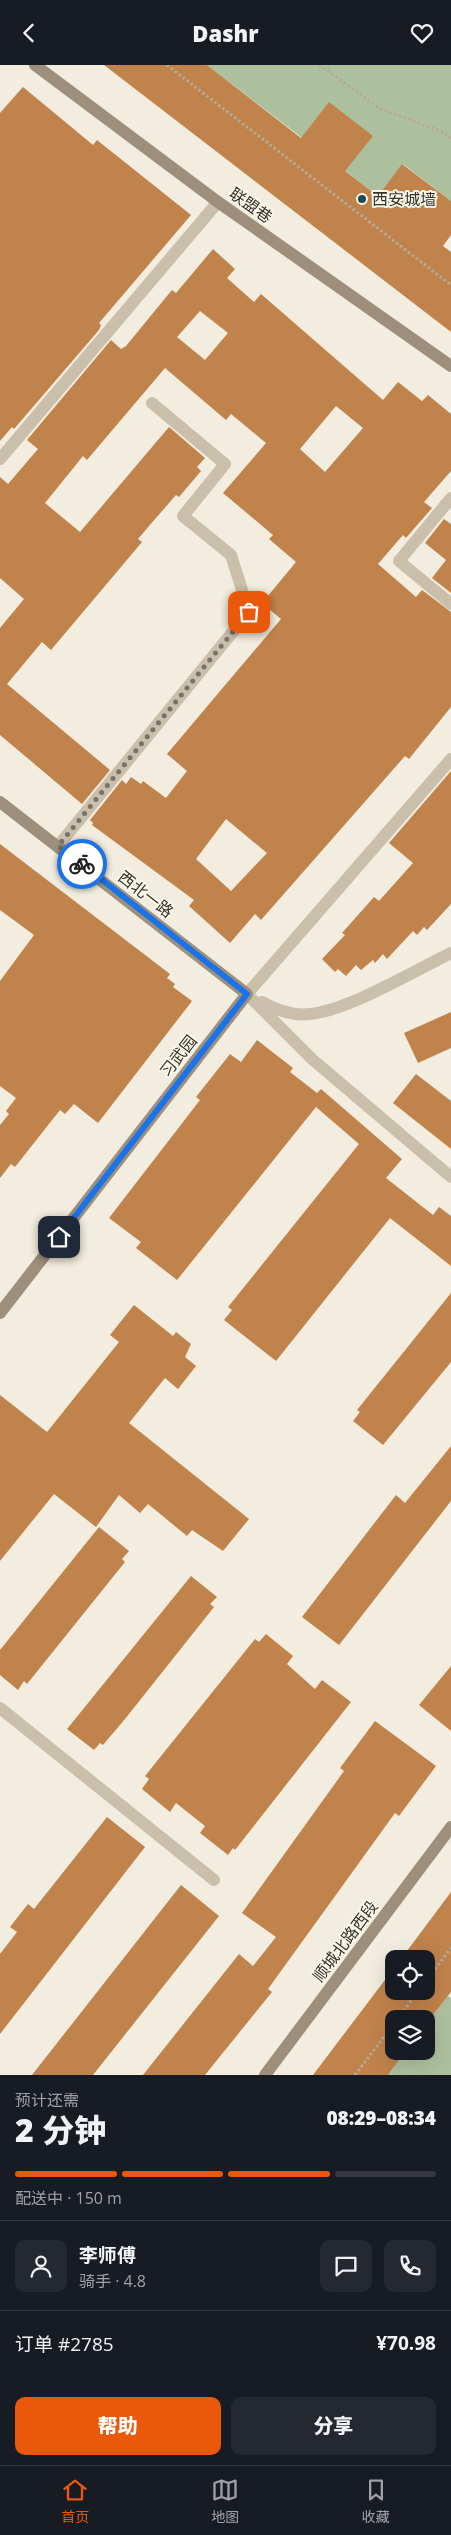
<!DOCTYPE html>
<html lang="zh">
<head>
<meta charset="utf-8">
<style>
	:root { --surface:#171b24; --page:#242831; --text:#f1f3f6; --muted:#9ea1a6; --line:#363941; --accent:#ea580c }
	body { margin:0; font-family:"Open Sans","Noto Sans SC",sans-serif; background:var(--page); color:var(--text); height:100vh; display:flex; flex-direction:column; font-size:19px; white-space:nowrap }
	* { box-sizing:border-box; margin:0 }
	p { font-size:16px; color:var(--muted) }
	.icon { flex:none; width:28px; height:28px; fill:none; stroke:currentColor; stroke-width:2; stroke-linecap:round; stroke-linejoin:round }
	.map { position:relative; height:2010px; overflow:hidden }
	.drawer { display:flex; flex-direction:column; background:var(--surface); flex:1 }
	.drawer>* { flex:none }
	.buttons { position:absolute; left:385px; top:1885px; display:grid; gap:10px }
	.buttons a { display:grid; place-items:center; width:50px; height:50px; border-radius:10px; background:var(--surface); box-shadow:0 5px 20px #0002; font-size:25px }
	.pin { position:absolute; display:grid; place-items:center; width:42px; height:42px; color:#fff; margin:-21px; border-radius:10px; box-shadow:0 2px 8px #0006 }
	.courier { position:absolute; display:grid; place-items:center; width:50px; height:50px; margin:-25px; border:4px solid #1a73e8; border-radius:50%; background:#fff; color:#222; box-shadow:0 1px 6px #0007 }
	.summary em { font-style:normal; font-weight:800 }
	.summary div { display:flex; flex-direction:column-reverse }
	.summary { display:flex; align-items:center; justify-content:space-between; height:85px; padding:0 15px }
	h1 { font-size:32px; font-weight:800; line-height:38px }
	.bar { display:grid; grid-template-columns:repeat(4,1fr); gap:8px 5px; align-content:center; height:60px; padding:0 15px }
	.bar i { height:6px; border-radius:4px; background:var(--line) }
	.bar .selected { background:var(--accent) }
	.bar p { grid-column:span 4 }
	.line { display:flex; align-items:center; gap:12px; padding:0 15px; border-top:1px solid var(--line) }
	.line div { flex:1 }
	.round { display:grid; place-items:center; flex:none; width:52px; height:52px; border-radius:10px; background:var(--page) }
	.cta { display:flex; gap:10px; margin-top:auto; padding:10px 15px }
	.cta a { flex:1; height:58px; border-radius:10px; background:var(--accent); color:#fff; font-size:20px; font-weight:800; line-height:58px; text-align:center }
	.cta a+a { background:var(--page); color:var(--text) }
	header { display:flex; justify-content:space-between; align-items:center; height:65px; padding:0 15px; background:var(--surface); font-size:22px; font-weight:800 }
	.dock { display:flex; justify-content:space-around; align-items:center; height:70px; border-top:1px solid var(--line); background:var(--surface); font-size:14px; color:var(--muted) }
	.dock a { display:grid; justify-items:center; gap:2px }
	.dock .selected { color:var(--accent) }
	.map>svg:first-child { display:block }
</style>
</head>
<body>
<header><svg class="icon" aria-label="back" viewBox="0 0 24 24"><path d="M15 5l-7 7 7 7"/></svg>Dashr<svg class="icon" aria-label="heart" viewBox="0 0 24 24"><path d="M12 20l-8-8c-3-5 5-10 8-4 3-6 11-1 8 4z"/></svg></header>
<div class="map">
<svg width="451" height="2010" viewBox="0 0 451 2010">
	<rect width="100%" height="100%" fill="#f2edde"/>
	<g fill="#adc09e">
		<polygon points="207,0 451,0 451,136 403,99 378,131"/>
		<polygon points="448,1931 451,1933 451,2010 388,2010 406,1986 426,1986 426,1959"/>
	</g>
	<g fill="#c1834c" fill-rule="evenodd">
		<polygon points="104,0 207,0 301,73 329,37 373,71 345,106 378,131 402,99 451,136 451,170 443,181 451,187 451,267"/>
		<polygon points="23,22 93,80 97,75 191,150 99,258 101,260 99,265 14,364 12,362 0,376 0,48"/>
		<path d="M 213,184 L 235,204 L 227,213 L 254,237 L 261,229 L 383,335 L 398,317 L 422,336 L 428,330 L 451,349 L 451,406 L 424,437 L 432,443 L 406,473 L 403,470 L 378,499 L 416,532 L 422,525 L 451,547 L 451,642 L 409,694 L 405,691 L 261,855 L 255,849 L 230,878 L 189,841 L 194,835 L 92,760 L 93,758 L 90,755 L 122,715 L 126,719 L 131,712 L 141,719 L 143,716 L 166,733 L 187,706 L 167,689 L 281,554 L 262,538 L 296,497 L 269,474 L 273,470 L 223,428 L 266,378 L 231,349 L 226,355 L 165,303 L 87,395 L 83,391 L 45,438 L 80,467 L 169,362 L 205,393 L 197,402 L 201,406 L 179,432 L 176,430 L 149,461 L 138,474 L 142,477 L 51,585 L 42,577 L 7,619 L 110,705 L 82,739 L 0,670 L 0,563 L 24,534 L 0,513 L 0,412 L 8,419 L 38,384 L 27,375 L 111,275 L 121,284 L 126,281 L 172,225 L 176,228 ZM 200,246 L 228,268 L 205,295 L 177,272 ZM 336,341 L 363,363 L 325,407 L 300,384 ZM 226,754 L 267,788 L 231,826 L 196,794 Z"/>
		<polygon points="444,454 451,459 451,528 432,513 446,495 425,478"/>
		<polygon points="451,706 451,839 427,865 424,862 417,870 413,866 387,894 383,889 375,898 373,895 361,905 356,900 346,911 338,904 335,907 322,894 345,870 342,868 374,832 379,836 413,798 389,778"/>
		<polygon points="0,779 170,909 167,913 175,919 173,922 192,936 98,1058 74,1039 65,1049 60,1045 15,1102 11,1099 0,1113 0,1060 9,1049 6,1046 16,1033 0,1021 0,916 34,870 0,845"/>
		<polygon points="451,947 451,983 418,998 404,968"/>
		<polygon points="257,975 293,1003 290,1007 317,1028 321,1024 402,1094 386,1113 433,1150 439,1142 451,1151 451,1201 390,1153 276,1296 224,1255 232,1245 228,1242 359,1079 316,1042 177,1215 136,1183 141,1177 109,1153 200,1035 196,1032 230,989 241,997"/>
		<polygon points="416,1009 451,1036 451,1084 393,1038"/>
		<polygon points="451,1228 451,1297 383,1380 353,1356 360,1347 357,1345"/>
		<polygon points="134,1240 173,1271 176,1267 191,1279 185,1292 196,1301 178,1324 165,1313 129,1358 249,1454 223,1486 192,1465 187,1471 148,1439 140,1448 119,1430 96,1462 54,1429 0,1496 0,1330 47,1367 119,1277 110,1270"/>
		<polygon points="451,1381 451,1436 339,1580 302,1552 396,1430 405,1438"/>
		<polygon points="99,1462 129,1486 122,1494 125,1497 27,1619 24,1616 18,1625 0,1610 0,1585"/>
		<polygon points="191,1511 217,1532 210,1539 214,1542 125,1654 103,1680 100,1678 94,1685 67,1664"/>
		<polygon points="266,1569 293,1591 287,1599 315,1624 322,1615 351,1637 235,1785 233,1783 228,1790 200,1768 205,1761 176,1738 170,1747 142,1724 149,1714 145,1711 255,1574 259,1577"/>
		<polygon points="451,1601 451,1666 419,1640"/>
		<polygon points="375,1656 436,1701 399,1751 395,1748 268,1924 272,1927 205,2010 143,2010 239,1889 253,1901 276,1872 242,1848 344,1706 340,1703"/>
		<polygon points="107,1752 145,1782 0,1969 0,1889 17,1867 10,1862 28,1839 34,1844"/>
		<polygon points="181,1820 219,1851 93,2010 32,2010"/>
		<polygon points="451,1827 451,1927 426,1959 426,1954 394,1954 394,1986 406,1986 388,2010 313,2010 394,1903 394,1926 426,1926 426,1894 401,1894"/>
	</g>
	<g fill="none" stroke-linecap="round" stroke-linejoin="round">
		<g stroke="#b5aa94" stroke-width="3" stroke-dasharray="2.5 2.5" stroke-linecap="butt">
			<polyline points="167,0 451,220"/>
			<polyline points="319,0 381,44 443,67 451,73"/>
			<polyline points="426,1916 451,1883"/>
			<polyline points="398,1954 418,1926"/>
			<polyline points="355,2010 394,1959"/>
		</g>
		<g stroke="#c9bfaa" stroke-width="12">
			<polyline points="451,433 399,496 451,539"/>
			<polyline points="58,781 249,547 231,490 183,451 225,399 152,338"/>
			<polyline points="0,1643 214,1815"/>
		</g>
		<g stroke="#c9bfaa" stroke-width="12">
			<polyline points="0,394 218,137"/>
			<polyline points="247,929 451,694"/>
			<polyline points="247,929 312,994 451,1112"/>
			<path d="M 262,937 C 276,945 294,951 310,949 C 349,945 414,906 451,888"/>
		</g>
		<g stroke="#9d8f7b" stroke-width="12">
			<polyline points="35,0 218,137 451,301"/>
			<polyline points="0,737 247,929 0,1248"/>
			<polyline points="265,2010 451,1762"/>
		</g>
	</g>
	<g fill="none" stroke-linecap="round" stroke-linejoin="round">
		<polyline stroke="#787368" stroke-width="5" stroke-dasharray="0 9" points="82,799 58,781 249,547"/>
		<polyline stroke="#1a73e8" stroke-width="6" points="59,1172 247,929 82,799"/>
	</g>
	<circle fill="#204757" stroke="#f9f6ea" stroke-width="2" cx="362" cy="134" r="5"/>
	<g text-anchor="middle" stroke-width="4" stroke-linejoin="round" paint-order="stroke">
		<g font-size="16" fill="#373129" stroke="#f9f6ea" text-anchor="start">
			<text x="372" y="140">西安城墙</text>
		</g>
		<g font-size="16" fill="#373129" stroke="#f9f6ea">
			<text transform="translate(251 140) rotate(35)" y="6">联盟巷</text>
			<text transform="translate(146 829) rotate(38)" y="6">西北一路</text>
			<text transform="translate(178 991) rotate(-52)" y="6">习武园</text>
			<text transform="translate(345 1876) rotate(-53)" y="6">顺城北路西段</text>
		</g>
	</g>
</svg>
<div class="buttons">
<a><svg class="icon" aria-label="locate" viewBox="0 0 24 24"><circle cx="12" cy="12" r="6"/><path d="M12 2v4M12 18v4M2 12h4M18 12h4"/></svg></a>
<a><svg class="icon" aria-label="layers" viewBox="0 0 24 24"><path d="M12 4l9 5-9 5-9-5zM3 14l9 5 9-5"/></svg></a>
</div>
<div class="pin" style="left:249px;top:547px;background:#ea580c"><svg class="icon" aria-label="bag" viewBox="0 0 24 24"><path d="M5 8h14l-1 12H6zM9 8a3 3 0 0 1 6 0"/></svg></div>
<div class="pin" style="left:59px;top:1172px;background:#1f2937"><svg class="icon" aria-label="home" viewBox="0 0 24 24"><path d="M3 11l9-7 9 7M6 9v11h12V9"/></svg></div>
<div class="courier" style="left:82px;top:799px"><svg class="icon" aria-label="bike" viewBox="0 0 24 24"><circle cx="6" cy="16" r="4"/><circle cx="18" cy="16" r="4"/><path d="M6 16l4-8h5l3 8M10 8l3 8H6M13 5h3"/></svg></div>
</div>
<section class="drawer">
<div class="summary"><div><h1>2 分钟</h1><p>预计还需</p></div><em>08:29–08:34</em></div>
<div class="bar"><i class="selected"></i><i class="selected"></i><i class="selected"></i><i></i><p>配送中 · 150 m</p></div>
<div class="line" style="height:90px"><a class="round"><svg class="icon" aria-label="person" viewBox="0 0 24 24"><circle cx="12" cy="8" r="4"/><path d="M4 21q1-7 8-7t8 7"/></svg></a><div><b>李师傅</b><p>骑手 · 4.8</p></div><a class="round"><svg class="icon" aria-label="chat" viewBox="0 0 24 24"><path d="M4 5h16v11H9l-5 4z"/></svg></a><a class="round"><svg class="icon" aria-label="phone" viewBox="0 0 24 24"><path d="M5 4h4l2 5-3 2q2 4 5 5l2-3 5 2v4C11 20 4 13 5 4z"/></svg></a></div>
<div class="line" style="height:65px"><div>订单 #2785</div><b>¥70.98</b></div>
<div class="cta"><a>帮助</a><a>分享</a></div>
</section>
<nav class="dock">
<a class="selected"><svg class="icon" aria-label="home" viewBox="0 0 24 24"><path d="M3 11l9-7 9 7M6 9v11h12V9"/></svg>首页</a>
<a><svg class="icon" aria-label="map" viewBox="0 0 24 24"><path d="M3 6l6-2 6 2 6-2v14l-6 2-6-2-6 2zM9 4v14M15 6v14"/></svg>地图</a>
<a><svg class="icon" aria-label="saved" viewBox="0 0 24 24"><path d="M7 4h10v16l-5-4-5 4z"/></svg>收藏</a>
</nav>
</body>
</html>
